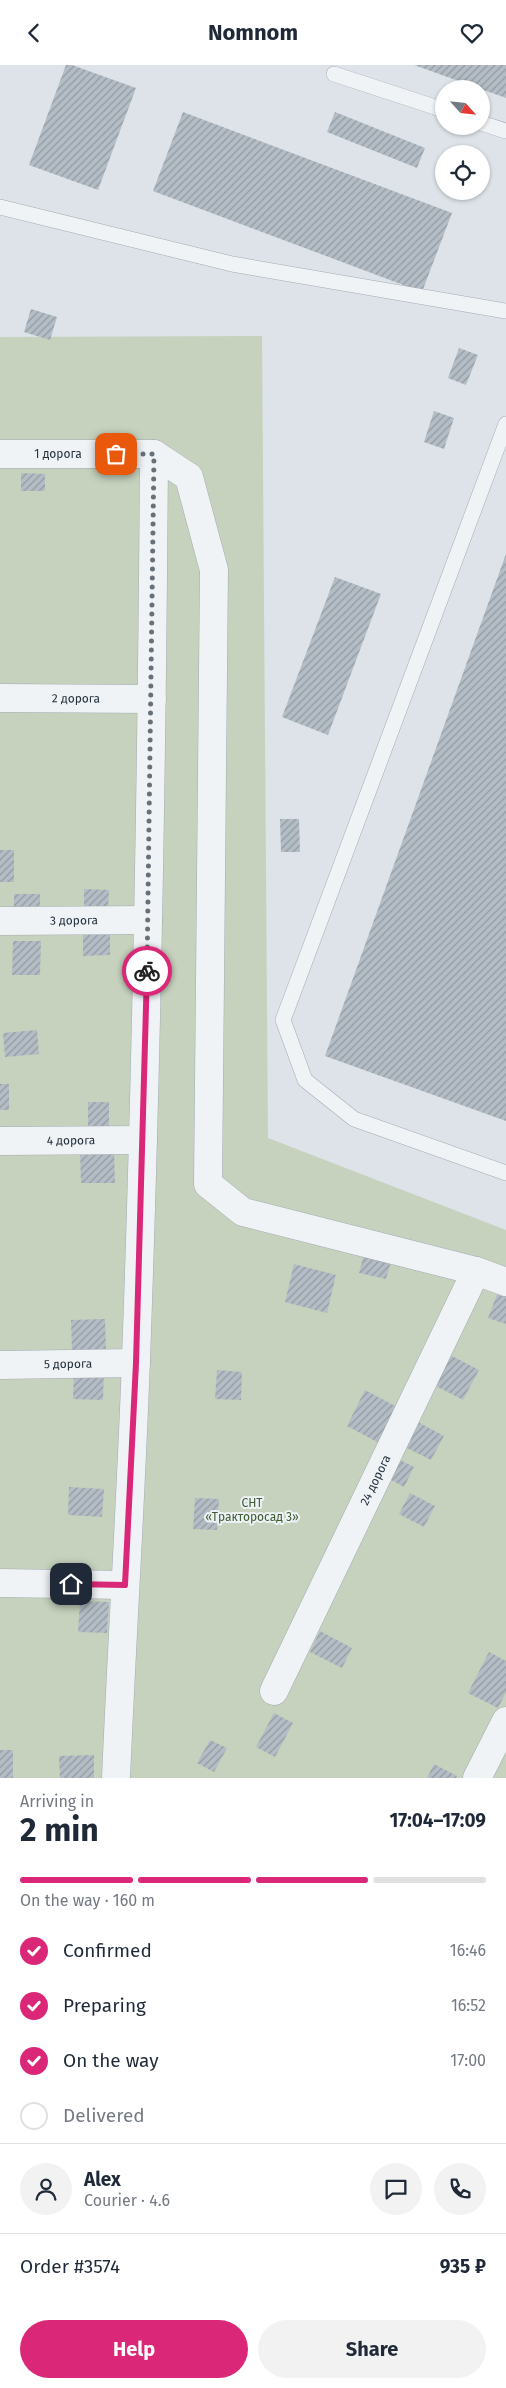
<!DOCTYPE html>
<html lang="en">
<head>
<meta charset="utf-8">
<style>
	:root { --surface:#fff; --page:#f2f2f3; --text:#1f2937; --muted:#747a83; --line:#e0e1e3; --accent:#db2777 }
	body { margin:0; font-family:"Fira Sans",sans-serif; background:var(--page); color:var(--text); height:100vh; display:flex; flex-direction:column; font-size:19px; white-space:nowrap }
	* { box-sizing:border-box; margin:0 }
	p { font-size:16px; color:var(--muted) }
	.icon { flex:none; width:28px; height:28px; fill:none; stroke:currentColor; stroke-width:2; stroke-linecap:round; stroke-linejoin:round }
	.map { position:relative; height:1713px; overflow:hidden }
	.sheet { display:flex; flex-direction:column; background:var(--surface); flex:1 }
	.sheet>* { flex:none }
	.needle { width:32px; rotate:117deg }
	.tools { position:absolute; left:435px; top:15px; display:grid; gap:10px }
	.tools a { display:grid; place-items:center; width:55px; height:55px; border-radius:50%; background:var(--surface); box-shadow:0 1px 4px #0004; font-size:25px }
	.pin { position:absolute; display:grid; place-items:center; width:42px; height:42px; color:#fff; margin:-21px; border-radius:10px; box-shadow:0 2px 8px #0006 }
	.courier { position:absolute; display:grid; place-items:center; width:50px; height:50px; margin:-25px; border:4px solid #db2777; border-radius:50%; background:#fff; color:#222; box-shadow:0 1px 6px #0007 }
	.overview em { font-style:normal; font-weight:700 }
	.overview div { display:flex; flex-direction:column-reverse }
	.overview { display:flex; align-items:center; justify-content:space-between; height:85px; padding:0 20px }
	h1 { font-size:32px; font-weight:700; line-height:38px }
	.bar { display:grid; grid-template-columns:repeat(4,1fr); gap:8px 5px; align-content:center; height:60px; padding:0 20px }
	.bar i { height:6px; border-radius:4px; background:var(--line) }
	.bar .on { background:var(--accent) }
	.bar p { grid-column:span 4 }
	.line { display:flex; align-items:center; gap:12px; padding:0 20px; border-top:1px solid var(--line) }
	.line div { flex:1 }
	.round { display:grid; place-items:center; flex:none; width:52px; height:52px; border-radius:26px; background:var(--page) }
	ol { padding:0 20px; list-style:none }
	li { display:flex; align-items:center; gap:15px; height:55px }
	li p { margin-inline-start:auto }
	li .icon { padding:5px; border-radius:50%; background:var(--accent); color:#fff; stroke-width:4 }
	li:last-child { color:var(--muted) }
	li i { width:28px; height:28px; border:2px solid var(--line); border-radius:50% }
	.button { display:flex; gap:10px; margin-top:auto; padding:10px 20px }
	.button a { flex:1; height:58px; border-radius:30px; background:var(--accent); color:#fff; font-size:20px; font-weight:700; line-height:58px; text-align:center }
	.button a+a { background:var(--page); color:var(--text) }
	header { display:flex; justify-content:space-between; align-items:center; height:65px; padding:0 20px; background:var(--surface); font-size:22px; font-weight:700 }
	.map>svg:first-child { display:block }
</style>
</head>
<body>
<header><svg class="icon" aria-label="back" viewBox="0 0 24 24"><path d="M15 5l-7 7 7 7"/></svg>Nomnom<svg class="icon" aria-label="heart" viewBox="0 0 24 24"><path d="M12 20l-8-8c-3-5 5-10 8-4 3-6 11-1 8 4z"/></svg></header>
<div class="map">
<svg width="506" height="1713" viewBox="0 0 506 1713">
	<defs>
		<pattern id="building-hatch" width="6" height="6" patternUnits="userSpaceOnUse" patternTransform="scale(1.25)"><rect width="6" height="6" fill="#b4bdc5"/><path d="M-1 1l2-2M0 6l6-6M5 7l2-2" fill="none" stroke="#929aa1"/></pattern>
	</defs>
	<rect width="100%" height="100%" fill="#dde3e8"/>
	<polygon fill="#c6d2be" points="262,271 268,1073 506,1165 506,1713 0,1713 0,272"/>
	<g fill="url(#building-hatch)">
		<polygon points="66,0 72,0 136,23 98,125 29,100"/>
		<polygon points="414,0 506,0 506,33 481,24"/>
		<polygon points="183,47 452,148 422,227 153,126"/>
		<polygon points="335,47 425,83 417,103 327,67"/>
		<polygon points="31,244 57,252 50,275 24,267"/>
		<polygon points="459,283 478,290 466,320 448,313"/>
		<polygon points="434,346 454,353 444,384 424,377"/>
		<polygon points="21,408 45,409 45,426 21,426"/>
		<polygon points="506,489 506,1056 325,991"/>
		<polygon points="335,512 381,529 328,670 282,652"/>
		<polygon points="280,754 299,754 300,787 281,787"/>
		<rect x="0" y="785" width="14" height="32"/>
		<polygon points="84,824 109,825 108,846 84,845"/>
		<polygon points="14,829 40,829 40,844 14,843"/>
		<polygon points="83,865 110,865 110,890 83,891"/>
		<polygon points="13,876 41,876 40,910 12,910"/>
		<polygon points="37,965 39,989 5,992 3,968"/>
		<rect x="0" y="1019" width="9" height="26"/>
		<rect x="88" y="1037" width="21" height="31"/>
		<polygon points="80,1087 114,1087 115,1118 81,1118"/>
		<polygon points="364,1189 391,1196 386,1214 359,1208"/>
		<polygon points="294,1199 336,1210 327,1248 285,1237"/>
		<polygon points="498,1227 506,1230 506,1259 488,1253"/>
		<polygon points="105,1254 106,1286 72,1287 71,1255"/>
		<polygon points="450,1290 479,1305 463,1335 434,1320"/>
		<polygon points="74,1303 104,1303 103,1335 73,1334"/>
		<polygon points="217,1305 242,1307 241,1335 215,1334"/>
		<polygon points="365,1325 399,1343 381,1379 347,1361"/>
		<polygon points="418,1357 444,1371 431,1395 405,1382"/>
		<polygon points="394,1392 414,1402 404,1422 384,1411"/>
		<polygon points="69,1422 104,1424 102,1452 68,1450"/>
		<polygon points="410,1428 435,1441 424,1462 399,1449"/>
		<polygon points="195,1433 219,1434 217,1465 193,1464"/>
		<polygon points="80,1536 109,1537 107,1568 78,1567"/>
		<polygon points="320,1566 352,1583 342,1603 310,1587"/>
		<polygon points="489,1587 506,1596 506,1627 498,1643 468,1628"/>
		<polygon points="274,1648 293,1658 275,1692 256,1682"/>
		<polygon points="210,1675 227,1683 214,1707 197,1698"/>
		<rect x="0" y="1685" width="13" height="28"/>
		<polygon points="94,1690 94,1713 60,1713 59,1691"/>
		<polygon points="434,1699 457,1711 456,1713 427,1713"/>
	</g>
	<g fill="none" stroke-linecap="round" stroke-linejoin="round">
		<g stroke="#a2abb2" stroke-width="16">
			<g id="service">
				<polyline points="334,9 444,45"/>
				<polyline points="481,58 506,66"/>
				<polyline points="0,142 232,199 506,246"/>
				<polyline points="506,359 283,955 305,1015 354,1054 506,1108"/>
			</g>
		</g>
		<g stroke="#a2abb2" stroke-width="29">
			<g id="minor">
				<path id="s1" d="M 0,389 L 154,389 C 152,691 147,993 136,1294 C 131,1434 122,1573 116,1713"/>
				<polyline points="154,389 189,412 214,505 208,1119 243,1147 476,1206 506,1217"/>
				<path id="s2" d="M 0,633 L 152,634"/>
				<path id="s3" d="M 0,856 L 148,855"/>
				<path id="s4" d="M 0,1076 L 143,1075"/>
				<path id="s5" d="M 0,1300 L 136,1298"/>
				<polyline points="0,1518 125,1520"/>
				<path id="s6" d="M 274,1626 L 476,1206"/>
				<polyline points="477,1713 506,1656"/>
			</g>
		</g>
		<use href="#service" stroke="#f0f3f6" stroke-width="15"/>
		<use href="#minor" stroke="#f0f3f6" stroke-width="28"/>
	</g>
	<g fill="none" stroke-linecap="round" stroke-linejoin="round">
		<polyline stroke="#66717a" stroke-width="5" stroke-dasharray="0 9" points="116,389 154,389 147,906"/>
		<polyline stroke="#db2777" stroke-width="6" points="71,1519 125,1520 136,1298 147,906"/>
	</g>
	<g text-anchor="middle" stroke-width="4" stroke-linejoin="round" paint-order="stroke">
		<g font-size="12" fill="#26333f" stroke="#ecf2f5">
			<text dy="4" stroke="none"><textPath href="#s1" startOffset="58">1 дорога</textPath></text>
			<text dy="4" stroke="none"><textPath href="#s2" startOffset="76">2 дорога</textPath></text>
			<text dy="4" stroke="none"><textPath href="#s3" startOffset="74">3 дорога</textPath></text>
			<text dy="4" stroke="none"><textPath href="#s4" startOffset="71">4 дорога</textPath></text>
			<text dy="4" stroke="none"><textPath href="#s5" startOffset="68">5 дорога</textPath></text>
			<text dy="4" stroke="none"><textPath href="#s6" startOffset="234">24 дорога</textPath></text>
		</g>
		<g font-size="12" fill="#405c32" stroke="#ecf2f5">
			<text x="252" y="1442">СНТ<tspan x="252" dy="14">«Тракторосад 3»</tspan></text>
		</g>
	</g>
</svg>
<div class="tools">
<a><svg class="needle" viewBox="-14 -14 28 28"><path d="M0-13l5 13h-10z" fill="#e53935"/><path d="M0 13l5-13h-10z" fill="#747a83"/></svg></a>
<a><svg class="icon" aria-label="locate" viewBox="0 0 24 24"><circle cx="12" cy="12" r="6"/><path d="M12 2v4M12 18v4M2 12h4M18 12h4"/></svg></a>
</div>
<div class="pin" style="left:116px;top:389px;background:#ea580c"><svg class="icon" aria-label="bag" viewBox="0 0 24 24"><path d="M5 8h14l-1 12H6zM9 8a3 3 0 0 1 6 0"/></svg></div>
<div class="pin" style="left:71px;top:1519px;background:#1f2937"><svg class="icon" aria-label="home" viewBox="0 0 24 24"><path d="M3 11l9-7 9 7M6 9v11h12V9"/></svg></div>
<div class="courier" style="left:147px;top:906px"><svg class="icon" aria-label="bike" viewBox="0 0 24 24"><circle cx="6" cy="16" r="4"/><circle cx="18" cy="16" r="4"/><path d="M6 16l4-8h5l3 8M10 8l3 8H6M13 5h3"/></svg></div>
</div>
<section class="sheet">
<div class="overview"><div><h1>2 min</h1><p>Arriving in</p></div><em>17:04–17:09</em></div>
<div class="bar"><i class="on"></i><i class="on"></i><i class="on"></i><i></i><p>On the way · 160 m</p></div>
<ol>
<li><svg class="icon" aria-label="check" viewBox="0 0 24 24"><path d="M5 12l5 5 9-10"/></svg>Confirmed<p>16:46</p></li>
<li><svg class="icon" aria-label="check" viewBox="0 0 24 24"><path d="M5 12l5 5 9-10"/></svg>Preparing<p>16:52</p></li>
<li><svg class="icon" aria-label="check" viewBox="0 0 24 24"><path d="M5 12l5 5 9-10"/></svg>On the way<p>17:00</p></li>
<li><i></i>Delivered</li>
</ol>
<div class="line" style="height:90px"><a class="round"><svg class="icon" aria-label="person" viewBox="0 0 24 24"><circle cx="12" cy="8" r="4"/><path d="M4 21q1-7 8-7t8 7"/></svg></a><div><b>Alex</b><p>Courier · 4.6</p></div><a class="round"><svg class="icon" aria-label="chat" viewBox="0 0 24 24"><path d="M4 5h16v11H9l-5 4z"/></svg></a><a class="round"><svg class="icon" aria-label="phone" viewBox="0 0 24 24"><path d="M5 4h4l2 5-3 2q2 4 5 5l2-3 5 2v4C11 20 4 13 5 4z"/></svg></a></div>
<div class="line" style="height:65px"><div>Order #3574</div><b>935 ₽</b></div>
<div class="button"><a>Help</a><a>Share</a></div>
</section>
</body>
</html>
